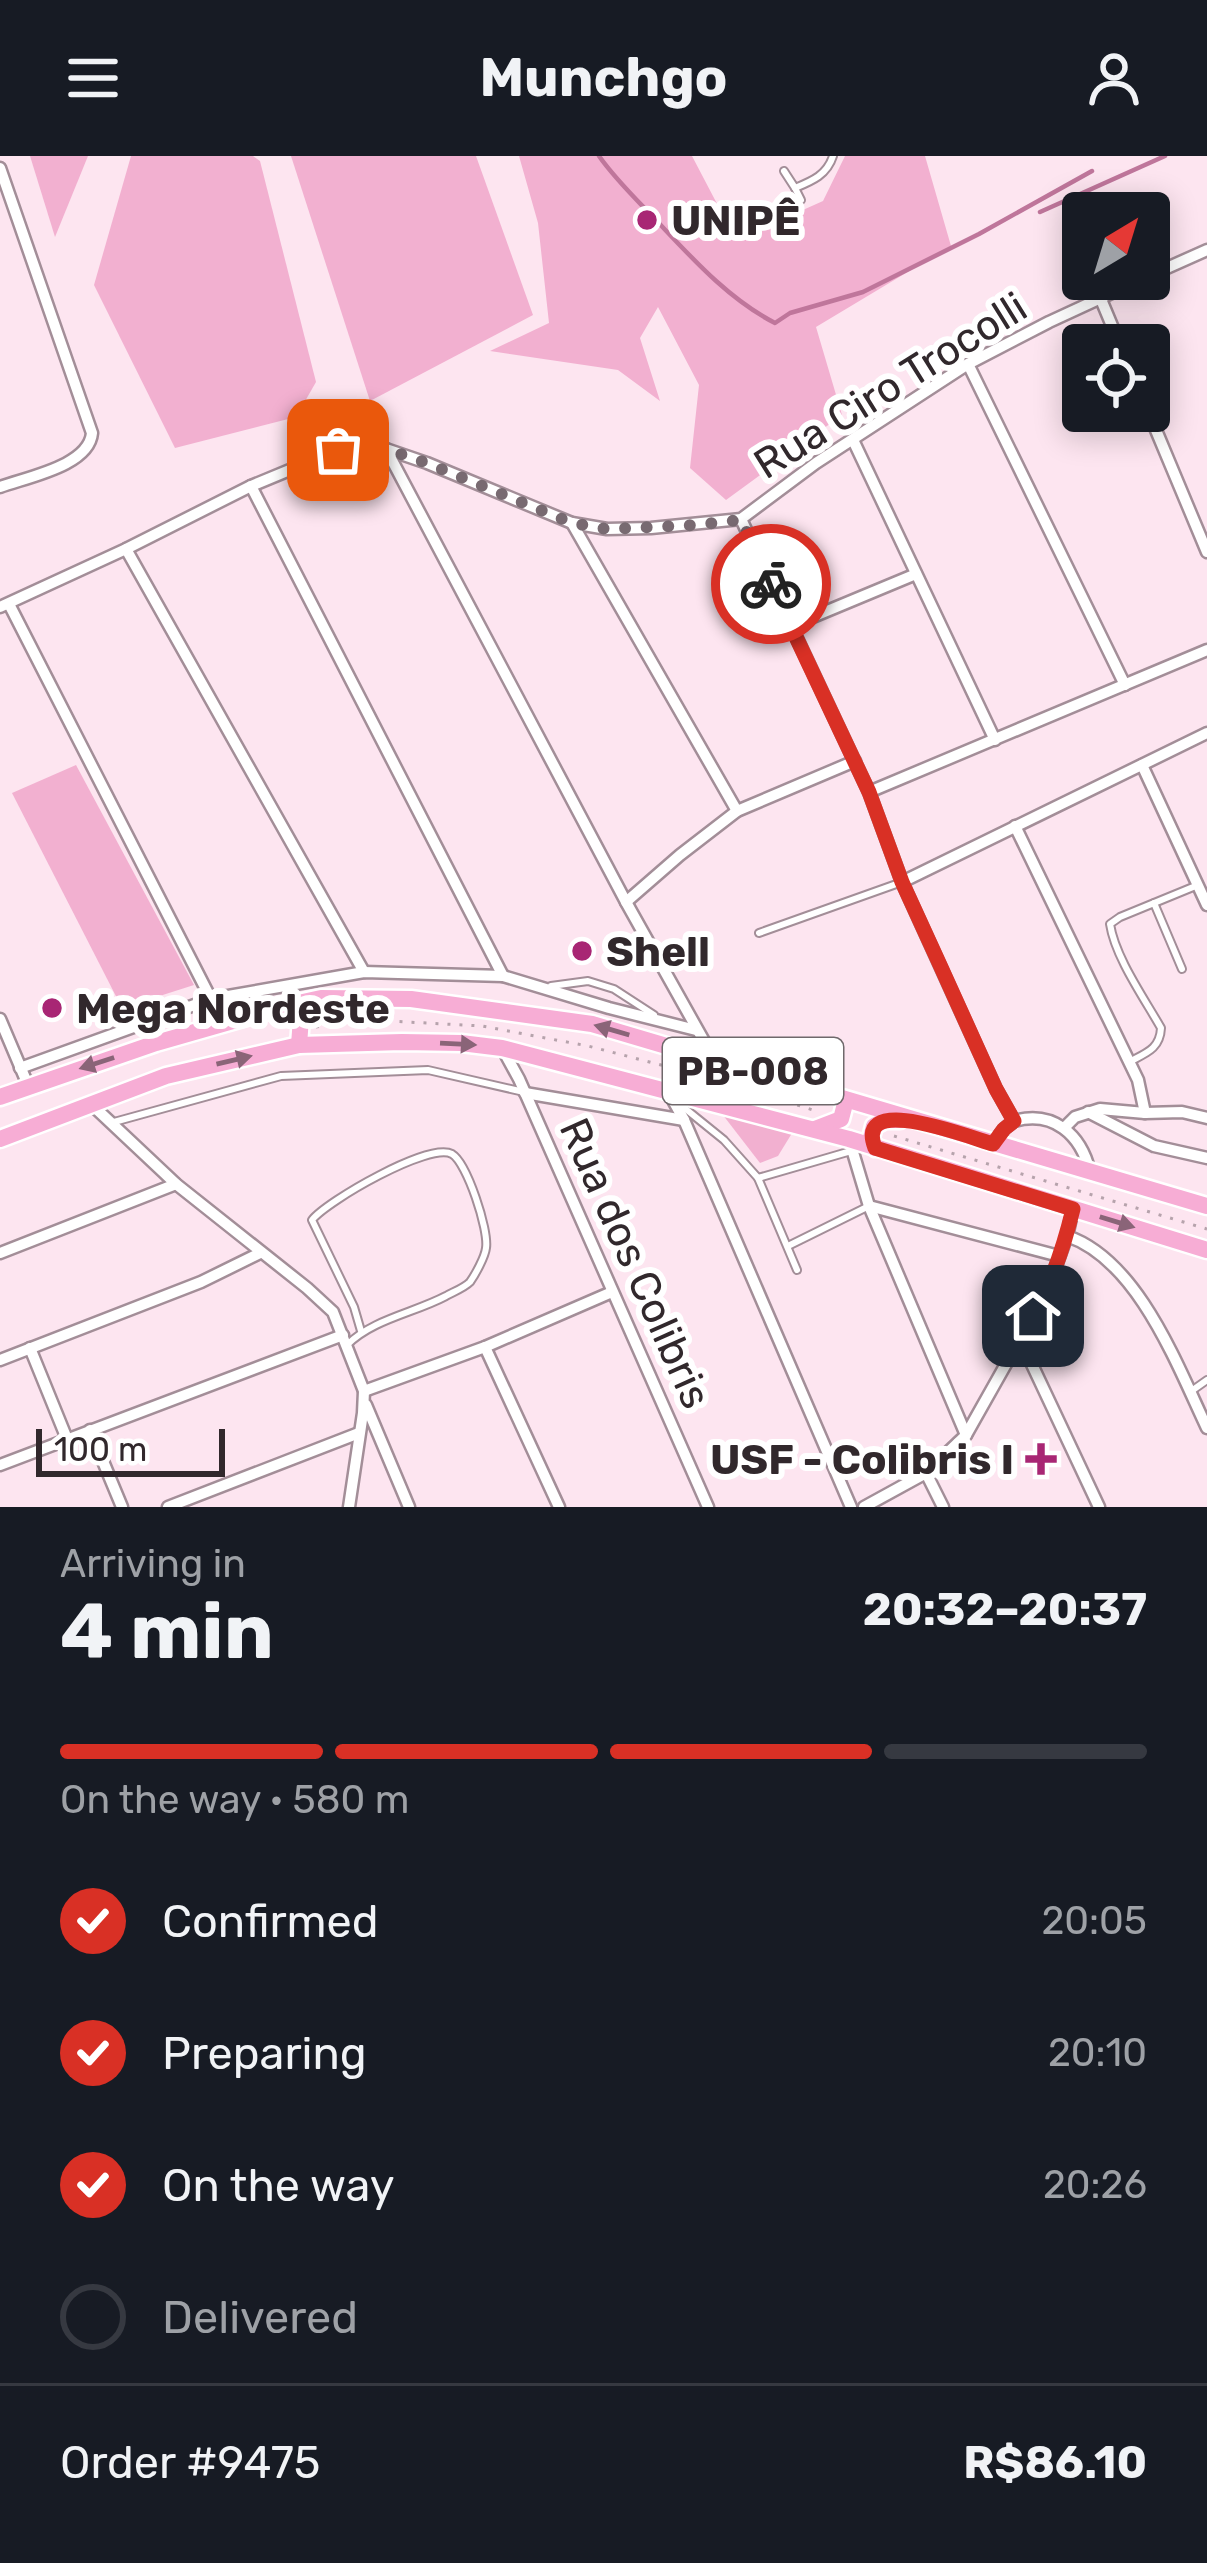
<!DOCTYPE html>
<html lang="en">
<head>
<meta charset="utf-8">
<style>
	:root { --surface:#171b24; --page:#242831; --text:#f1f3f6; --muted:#9ea1a6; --line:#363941; --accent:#d93025 }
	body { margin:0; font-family:Rubik,sans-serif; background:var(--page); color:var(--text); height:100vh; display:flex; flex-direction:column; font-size:45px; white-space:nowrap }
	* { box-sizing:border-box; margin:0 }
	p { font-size:39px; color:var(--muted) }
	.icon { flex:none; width:66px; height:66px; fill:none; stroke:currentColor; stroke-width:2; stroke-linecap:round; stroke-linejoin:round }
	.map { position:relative; height:1351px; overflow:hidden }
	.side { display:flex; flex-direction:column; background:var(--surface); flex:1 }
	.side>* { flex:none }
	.needle { width:78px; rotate:38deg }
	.controls { position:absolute; left:1062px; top:36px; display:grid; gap:24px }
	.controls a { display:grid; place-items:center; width:108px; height:108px; border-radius:12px; background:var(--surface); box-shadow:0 6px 30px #0003; font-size:60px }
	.scale { position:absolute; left:36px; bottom:30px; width:189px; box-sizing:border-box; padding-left:12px; border:6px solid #31282c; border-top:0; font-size:33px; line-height:42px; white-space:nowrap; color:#31282c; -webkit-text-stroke:9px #fff; paint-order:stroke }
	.pin { position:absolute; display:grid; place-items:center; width:102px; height:102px; color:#fff; margin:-51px; border-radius:24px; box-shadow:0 6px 18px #0006 }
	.courier { position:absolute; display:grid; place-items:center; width:120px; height:120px; margin:-60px; border:9px solid #d93025; border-radius:50%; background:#fff; color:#222; box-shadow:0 3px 15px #0007 }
	.head em { font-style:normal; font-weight:700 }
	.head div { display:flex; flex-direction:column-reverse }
	.head { display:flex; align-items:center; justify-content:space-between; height:204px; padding:0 60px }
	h1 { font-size:78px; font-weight:700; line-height:90px }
	.bar { display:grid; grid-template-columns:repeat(4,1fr); gap:18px 12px; align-content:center; height:144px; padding:0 60px }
	.bar i { height:15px; border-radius:9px; background:var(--line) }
	.bar .active { background:var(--accent) }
	.bar p { grid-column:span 4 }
	.line { display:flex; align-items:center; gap:30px; padding:0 60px; border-top:3px solid var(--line) }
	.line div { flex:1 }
	ol { padding:0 60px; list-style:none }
	li { display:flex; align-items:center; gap:36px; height:132px }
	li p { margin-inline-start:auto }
	li .icon { padding:12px; border-radius:50%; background:var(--accent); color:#fff; stroke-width:4 }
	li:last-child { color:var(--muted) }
	li i { width:66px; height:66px; border:6px solid var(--line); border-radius:50% }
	header { display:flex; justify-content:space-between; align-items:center; height:156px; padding:0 60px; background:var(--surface); font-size:54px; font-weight:700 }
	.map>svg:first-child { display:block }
</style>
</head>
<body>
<header><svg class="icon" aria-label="menu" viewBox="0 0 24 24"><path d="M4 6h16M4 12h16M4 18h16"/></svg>Munchgo<svg class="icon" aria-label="person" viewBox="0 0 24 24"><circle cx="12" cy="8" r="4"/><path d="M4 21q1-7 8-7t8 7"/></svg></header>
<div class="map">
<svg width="1207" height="1351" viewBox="0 0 1207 1351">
	<rect width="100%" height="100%" fill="#fde5f0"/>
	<g fill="#f2b0d0">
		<polygon points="30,0 88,0 55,81"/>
		<polygon points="131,0 253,0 260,5 316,226 296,261 175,292 94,129"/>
		<polygon points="291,0 476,0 533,159 370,245"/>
		<polygon points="519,0 692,0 736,84 823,45 845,0 925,0 951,90 816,171 842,259 726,344 690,312 699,229 658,151 640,182 660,245 618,214 490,195 549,167 538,67"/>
		<polygon points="76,609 194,829 122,852 12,637"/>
		<polygon points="709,941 797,969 778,1000 760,1007"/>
	</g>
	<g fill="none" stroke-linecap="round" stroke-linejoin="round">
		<g stroke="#bf769b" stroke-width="4.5">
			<path d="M 599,0 C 615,23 636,43 655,63 C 691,101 728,143 775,167 L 790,157 L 863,136 L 979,78 L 1092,15"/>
			<polyline points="1040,56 1165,0"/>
		</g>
		<g stroke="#a38e98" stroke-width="10">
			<g id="service">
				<path d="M 784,15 L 795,32 C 812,25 827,19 833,0"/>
				<polyline points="795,32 801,44"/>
				<polyline points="1154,747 1182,813"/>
				<polyline points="759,777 902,726"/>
				<polyline points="551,830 588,825 614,833 654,859"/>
				<path d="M 1129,906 C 1146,897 1160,893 1161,872 C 1144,842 1115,801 1110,768 L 1120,761 L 1198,729"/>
				<polyline points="677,946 724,984 758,1022 797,1114"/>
				<polyline points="114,966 281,920 428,914 524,936"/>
				<polyline points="758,1022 851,995"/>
				<polyline points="788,1090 869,1050"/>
				<path d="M 347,1189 C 373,1163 414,1157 446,1140 C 453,1136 464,1132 470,1126 C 475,1119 485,1101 486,1092 C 489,1074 467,1007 452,998 C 429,986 327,1045 312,1064 L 354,1151 L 361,1175"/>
				<polyline points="1190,1236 1207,1224"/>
			</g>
		</g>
		<g stroke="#a38e98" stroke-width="15">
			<g id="minor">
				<path d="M 0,12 L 92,277 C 89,310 27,321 0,331"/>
				<polyline points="1149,120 1207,94"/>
				<polyline points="1100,141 1120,189"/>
				<polyline points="968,208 1125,529"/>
				<polyline points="1148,255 1207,396"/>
				<polyline points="853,284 995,584"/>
				<polyline points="386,293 626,746 714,903"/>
				<polyline points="251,330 503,820"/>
				<polyline points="741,363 869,636 902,726 996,933 1014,965 1004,973 993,988"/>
				<polyline points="572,367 737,655"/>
				<polyline points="126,393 364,816"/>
				<polyline points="9,448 211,843 221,869"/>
				<polyline points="0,451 126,393 251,330 338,294 359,290 386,293 427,307 572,367 607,373 651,372 741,363 816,307 968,208 1049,166 1142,123"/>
				<polyline points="791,470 916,418"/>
				<polyline points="1142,609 1207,749"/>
				<polyline points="869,636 1207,494"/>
				<polyline points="1015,670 1138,924 1145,957"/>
				<polyline points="902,726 1207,577"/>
				<polyline points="626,746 680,699 737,655 855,605"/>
				<polyline points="0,863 28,929"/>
				<polyline points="502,892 519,923 708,1351"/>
				<polyline points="20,912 211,843 364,816 503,820 609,852 696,874"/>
				<polyline points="525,937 684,964"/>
				<polyline points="669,937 684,964 851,1351"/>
				<polyline points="90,947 176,1028 307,1132 333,1156 364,1235 363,1257 349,1351"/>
				<polyline points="1088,956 1154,990 1207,1002"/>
				<path d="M 1014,965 C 1053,954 1081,978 1090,1016"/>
				<polyline points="1064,972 1075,961 1100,953 1145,957 1182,956 1207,962"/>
				<polyline points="849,983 869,1050 966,1279"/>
				<polyline points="869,1050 1059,1100"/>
				<path d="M 1067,1080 C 1138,1104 1177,1209 1207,1272"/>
				<polyline points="0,1097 176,1028"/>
				<polyline points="1020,1183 1099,1351"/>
				<polyline points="485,1191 559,1351"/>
				<polyline points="30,1192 67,1283"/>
				<polyline points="0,1204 201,1126 260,1097"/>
				<polyline points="364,1235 485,1191 612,1136"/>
				<polyline points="366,1249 409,1351"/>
				<polyline points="90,1274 122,1351"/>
				<polyline points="0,1309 343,1179"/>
				<polyline points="926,1317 943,1351"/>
				<polyline points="168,1351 359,1277"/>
				<polyline points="864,1351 926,1317 966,1279 1046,1137 1067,1080 1073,1053"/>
			</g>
		</g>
		<g stroke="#fff" stroke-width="21">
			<g id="primary">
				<polyline points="289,849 301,862 299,889"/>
				<polyline points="0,941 156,887 289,849 321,842 411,843 592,868 1207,1050"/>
				<polyline points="815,973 841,963 846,944"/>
				<polyline points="0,983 166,920 299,889 402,886 461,887 502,892 849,983 1207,1094"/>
				<polyline points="875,992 871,982 874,970 885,964 900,964"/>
			</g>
		</g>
		<g stroke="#b6a3ac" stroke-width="3" stroke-dasharray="3 9" stroke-linecap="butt">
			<polyline points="316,871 370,864 482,870 588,890 723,925 816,955"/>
			<polyline points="894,980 1207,1073"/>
		</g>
		<use href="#service" stroke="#fff" stroke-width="6"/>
		<use href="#minor" stroke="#fff" stroke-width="10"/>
		<use href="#primary" stroke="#f7add5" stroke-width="16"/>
	</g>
	<defs><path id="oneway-solid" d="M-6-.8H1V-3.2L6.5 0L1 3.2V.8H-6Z" transform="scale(3)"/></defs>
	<g fill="#8a6478">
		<use href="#oneway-solid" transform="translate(612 874) rotate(-164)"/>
		<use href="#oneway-solid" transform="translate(458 888) rotate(3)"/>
		<use href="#oneway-solid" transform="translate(234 904) rotate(-13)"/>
		<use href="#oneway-solid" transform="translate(97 907) rotate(162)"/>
		<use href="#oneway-solid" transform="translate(1117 1066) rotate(17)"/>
	</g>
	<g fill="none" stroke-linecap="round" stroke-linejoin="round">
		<polyline stroke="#786a71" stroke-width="12" stroke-dasharray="0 21.6" points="338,294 359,290 386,293 427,307 572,367 607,373 694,369 741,364 771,428"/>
		<path stroke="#d93025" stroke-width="15" d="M 771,428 L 869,636 L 902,726 L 940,809 L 996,933 L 1014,965 L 1004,973 L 993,988 C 971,982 853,935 875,992 L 1073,1053 C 1064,1090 1052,1127 1033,1160"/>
	</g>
	<g fill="#a82674" stroke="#fff" stroke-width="4.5">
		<circle cx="647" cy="64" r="12"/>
		<circle cx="582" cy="795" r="12"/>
		<circle cx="52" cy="852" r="12"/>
		<path d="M1035 1285h12v12h12v12h-12v12h-12v-12h-12v-12h12z"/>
	</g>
	<g text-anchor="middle" stroke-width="12" stroke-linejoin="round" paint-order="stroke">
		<rect fill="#fff" stroke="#6f686b" stroke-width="3" x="663" y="882" width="180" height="66" rx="9"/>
		<g font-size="39" font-weight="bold" fill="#31282c">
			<text x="753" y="929">PB-008</text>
		</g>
		<g font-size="42" font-weight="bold" fill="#31282c" stroke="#fff" text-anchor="start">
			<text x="671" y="79">UNIPÊ</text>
			<text x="606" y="810">Shell</text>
			<text x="76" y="867">Mega Nordeste</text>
			<text x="1014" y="1318" text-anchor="end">USF - Colibris I</text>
		</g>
		<g font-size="42" fill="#31282c" stroke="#fff">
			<text transform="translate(890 229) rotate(-32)" y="15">Rua Ciro Trocolli</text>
			<text transform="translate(636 1107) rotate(66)" y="15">Rua dos Colibris</text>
		</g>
	</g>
</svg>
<div class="controls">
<a><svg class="needle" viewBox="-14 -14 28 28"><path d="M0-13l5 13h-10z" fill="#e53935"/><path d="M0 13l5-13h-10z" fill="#9ea1a6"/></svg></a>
<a><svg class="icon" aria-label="locate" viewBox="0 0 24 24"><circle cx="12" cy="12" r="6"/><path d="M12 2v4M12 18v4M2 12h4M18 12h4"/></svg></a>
</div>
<div class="scale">100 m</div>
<div class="pin" style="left:338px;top:294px;background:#ea580c"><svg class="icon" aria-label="bag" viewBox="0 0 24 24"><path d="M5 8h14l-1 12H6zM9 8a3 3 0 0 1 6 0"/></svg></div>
<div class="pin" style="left:1033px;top:1160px;background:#1f2937"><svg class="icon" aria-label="home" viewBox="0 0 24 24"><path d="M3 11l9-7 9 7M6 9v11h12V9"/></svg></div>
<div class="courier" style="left:771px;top:428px"><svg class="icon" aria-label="bike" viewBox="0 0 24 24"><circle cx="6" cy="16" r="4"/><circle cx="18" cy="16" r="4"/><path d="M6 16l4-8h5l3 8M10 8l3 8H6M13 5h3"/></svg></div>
</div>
<section class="side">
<div class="head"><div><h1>4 min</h1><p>Arriving in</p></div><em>20:32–20:37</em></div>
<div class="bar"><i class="active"></i><i class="active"></i><i class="active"></i><i></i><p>On the way · 580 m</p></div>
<ol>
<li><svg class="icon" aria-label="check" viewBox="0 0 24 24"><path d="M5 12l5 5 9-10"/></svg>Confirmed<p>20:05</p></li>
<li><svg class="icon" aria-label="check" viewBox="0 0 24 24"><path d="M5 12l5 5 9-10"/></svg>Preparing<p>20:10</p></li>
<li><svg class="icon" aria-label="check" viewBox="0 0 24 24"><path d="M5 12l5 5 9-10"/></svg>On the way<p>20:26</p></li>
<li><i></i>Delivered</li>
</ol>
<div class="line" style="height:156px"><div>Order #9475</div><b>R$86.10</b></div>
</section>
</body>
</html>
